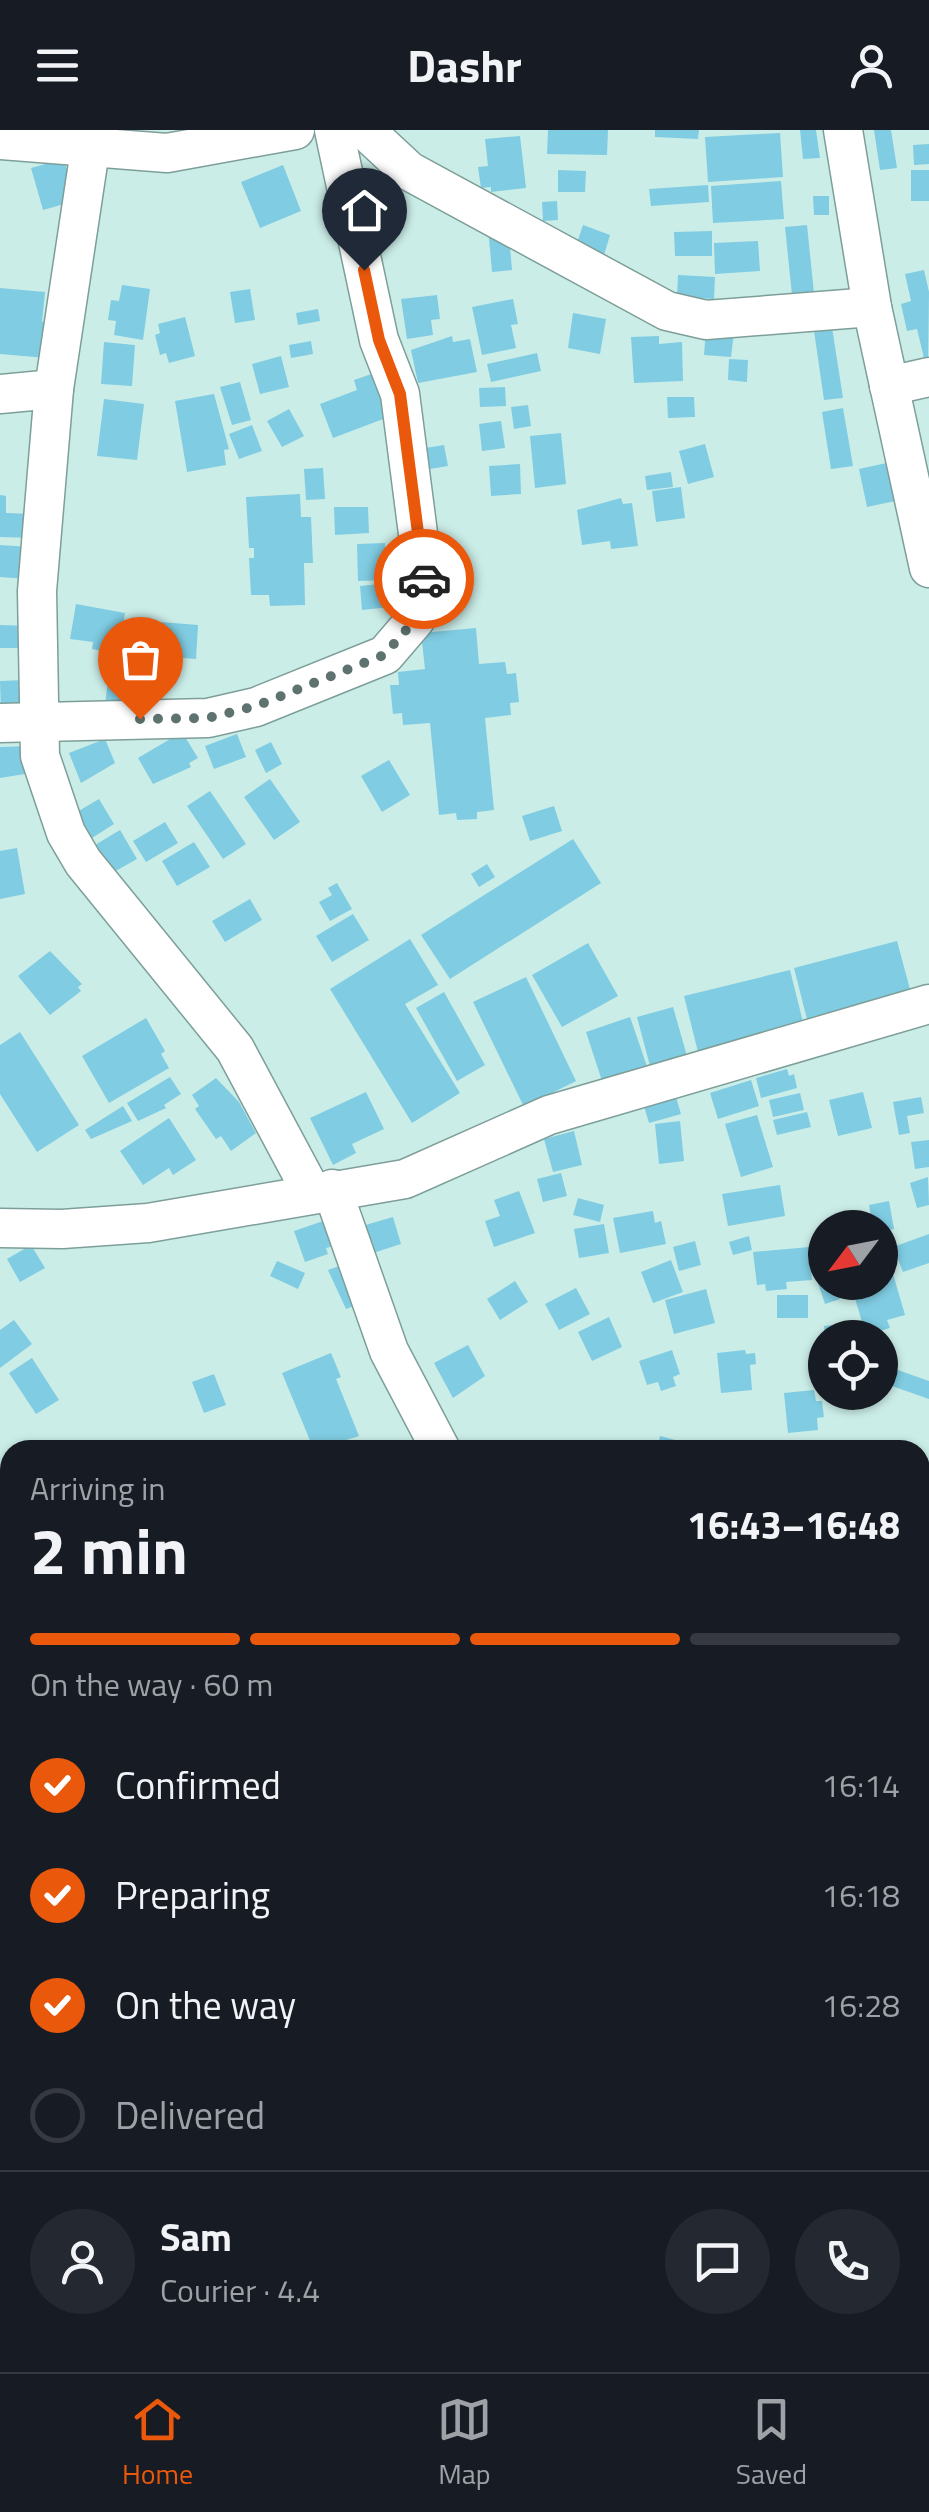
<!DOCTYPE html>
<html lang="en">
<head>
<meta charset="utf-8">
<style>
	:root { --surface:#171b24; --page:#242831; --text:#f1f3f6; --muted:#9ea1a6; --line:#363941; --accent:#ea580c }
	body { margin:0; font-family:"Titillium Web",sans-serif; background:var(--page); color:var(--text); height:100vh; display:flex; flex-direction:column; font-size:38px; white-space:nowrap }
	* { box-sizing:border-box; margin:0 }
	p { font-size:32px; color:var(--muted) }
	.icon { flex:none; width:55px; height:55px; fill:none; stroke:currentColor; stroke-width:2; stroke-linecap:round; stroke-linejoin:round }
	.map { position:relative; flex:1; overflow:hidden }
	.panel { position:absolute; left:0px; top:1310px; width:930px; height:932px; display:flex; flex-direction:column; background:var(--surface); border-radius:30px 30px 0 0; box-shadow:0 2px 8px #0004 }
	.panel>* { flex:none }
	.needle { width:65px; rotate:238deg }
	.buttons { position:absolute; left:808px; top:1080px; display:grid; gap:20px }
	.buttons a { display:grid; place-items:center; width:90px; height:90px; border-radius:50%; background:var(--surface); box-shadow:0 2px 8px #0004; font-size:50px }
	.pin { position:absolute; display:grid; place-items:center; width:85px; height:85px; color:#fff; margin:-102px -42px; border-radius:50% 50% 50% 0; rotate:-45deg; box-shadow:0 0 10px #0007 }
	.pin .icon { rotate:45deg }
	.courier { position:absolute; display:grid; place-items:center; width:100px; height:100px; margin:-50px; border:8px solid #ea580c; border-radius:50%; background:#fff; color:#222; box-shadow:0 2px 12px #0007 }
	.summary em { font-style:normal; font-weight:700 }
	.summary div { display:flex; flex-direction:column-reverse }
	.summary { display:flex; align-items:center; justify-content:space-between; height:170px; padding:0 30px }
	h1 { font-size:65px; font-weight:700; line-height:75px }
	.bar { display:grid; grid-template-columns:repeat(4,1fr); gap:15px 10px; align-content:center; height:120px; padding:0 30px }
	.bar i { height:12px; border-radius:8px; background:var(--line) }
	.bar .active { background:var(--accent) }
	.bar p { grid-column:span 4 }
	.line { display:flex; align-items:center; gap:25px; padding:0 30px; border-top:2px solid var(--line) }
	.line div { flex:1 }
	.round { display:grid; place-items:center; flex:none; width:105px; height:105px; border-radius:52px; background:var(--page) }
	ol { padding:0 30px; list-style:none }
	li { display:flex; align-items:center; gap:30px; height:110px }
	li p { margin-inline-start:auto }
	li .icon { padding:10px; border-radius:50%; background:var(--accent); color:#fff; stroke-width:4 }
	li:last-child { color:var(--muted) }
	li i { width:55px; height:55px; border:5px solid var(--line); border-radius:50% }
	header { display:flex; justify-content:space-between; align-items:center; height:130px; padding:0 30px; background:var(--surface); font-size:45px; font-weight:700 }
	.tab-bar { display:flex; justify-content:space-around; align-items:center; height:140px; border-top:2px solid var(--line); background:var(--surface); font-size:28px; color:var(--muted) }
	.tab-bar a { display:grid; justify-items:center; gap:5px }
	.tab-bar .active { color:var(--accent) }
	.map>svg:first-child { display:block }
</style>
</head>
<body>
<header><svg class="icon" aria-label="menu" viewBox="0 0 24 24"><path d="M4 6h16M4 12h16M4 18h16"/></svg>Dashr<svg class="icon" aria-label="person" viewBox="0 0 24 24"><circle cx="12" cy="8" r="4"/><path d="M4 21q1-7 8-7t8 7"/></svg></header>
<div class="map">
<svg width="929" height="2242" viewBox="0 0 929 2242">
	<rect width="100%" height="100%" fill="#cbede8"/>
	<g fill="#80cce2">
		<polygon points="548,0 608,0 607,25 547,24"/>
		<polygon points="655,0 699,0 698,9 655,7"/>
		<polygon points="800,0 816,0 820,28 803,29"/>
		<polygon points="874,0 891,0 897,38 880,40"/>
		<polygon points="780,3 783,47 708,52 705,7"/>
		<polygon points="520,6 526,58 491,62 491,57 481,58 478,37 488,36 485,9"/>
		<polygon points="929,14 929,34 914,35 913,15"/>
		<polygon points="64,29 75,71 43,80 31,38"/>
		<polygon points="283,35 301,81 260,98 241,52"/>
		<polygon points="558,40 586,41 585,62 558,62"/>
		<rect x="911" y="40" width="18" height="31"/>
		<polygon points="781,51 784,89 713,93 711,56"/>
		<polygon points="708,55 709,72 651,76 649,59"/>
		<polygon points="813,66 829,66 829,85 814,85"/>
		<polygon points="557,71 558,90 543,91 542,72"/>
		<polygon points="583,95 610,105 604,125 576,116"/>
		<polygon points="807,95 814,163 792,165 785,97"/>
		<polygon points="488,97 509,106 512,140 492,142"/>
		<polygon points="712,101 712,126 675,126 674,102"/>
		<polygon points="758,111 760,141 715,144 714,113"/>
		<polygon points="924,140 929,162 928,245 917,199 907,201 901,174 911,171 905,144"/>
		<polygon points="678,145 715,147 714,169 677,167"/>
		<polygon points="122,155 150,159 143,210 114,205 116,191 108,190 111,170 119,171"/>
		<polygon points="0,158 45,162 42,192 49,192 46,228 0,224"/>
		<polygon points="250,159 255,190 235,193 230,162"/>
		<polygon points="437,165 440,189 431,190 433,205 407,209 401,169"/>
		<polygon points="513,169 518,194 511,195 516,218 482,225 472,177"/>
		<polygon points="318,179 320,191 298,195 296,183"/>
		<polygon points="573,183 606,189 600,224 568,218"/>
		<polygon points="185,187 195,226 169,233 166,223 160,225 155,205 160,203 158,194"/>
		<polygon points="831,191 843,268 824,270 813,194"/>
		<polygon points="706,200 734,203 731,227 704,225"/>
		<polygon points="452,206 453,212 470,209 477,242 418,253 411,220"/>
		<polygon points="659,206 659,214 682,212 683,251 634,253 631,207"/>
		<polygon points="311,211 313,224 291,228 289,215"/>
		<polygon points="104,212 135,215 132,256 101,254"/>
		<polygon points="537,223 541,241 491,252 487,234"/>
		<polygon points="281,226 289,257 260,264 252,234"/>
		<polygon points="729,229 748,230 747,252 728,250"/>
		<polygon points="383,240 399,283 333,308 320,274 357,260 354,250"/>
		<polygon points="240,252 251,290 232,295 220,257"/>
		<polygon points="505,257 506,276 480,277 479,258"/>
		<polygon points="214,264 229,319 224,320 226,335 187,342 175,271"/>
		<polygon points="667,267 694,267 695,287 668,288"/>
		<polygon points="104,269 144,274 137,330 97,326"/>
		<polygon points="528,275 531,296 514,299 511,277"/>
		<polygon points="843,278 853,336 831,339 822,282"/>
		<polygon points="289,279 304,306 282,317 267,291"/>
		<polygon points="501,291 505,318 482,321 479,294"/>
		<polygon points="252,295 262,321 239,329 229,304"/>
		<polygon points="561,303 566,354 535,358 530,306"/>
		<polygon points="705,314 714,347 688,354 679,321"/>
		<polygon points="444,315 448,336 417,341 413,320"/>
		<polygon points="891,332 900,370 867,377 859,339"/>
		<polygon points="520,334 521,364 491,366 489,336"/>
		<polygon points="323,338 325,369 306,370 304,339"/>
		<polygon points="671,342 673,357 647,360 645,346"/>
		<polygon points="681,357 685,388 656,392 652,361"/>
		<polygon points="300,364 301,387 311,387 313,433 304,433 305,475 270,476 269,465 251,465 249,428 254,428 254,418 249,418 246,367"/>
		<polygon points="0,365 6,366 6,383 35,384 35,408 0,407"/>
		<polygon points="621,368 623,374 632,373 638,416 611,419 610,411 582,415 577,380"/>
		<polygon points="334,377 368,377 369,403 335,405"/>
		<polygon points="385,413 386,450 358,451 357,414"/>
		<polygon points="0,415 29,417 27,449 0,447"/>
		<polygon points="388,453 391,477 362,480 360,456"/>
		<polygon points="76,474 125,483 118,524 92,519 93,512 70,509"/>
		<polygon points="161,492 198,495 196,529 159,526"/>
		<polygon points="0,495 30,496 30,518 0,518"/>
		<polygon points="476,498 479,534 505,532 507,544 516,543 519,572 510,573 511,585 485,588 494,680 477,682 477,689 457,690 456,683 439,685 430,593 403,595 402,583 393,584 390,555 399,555 398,542 425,539 421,503"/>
		<polygon points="111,527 133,530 128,577 105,574"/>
		<polygon points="25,550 27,580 1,582 0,551"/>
		<polygon points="182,602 198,628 189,633 191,637 153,654 138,628"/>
		<polygon points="237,604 246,627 214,639 205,616"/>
		<polygon points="105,609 115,633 81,653 69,623"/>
		<polygon points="271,612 282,634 266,643 255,620"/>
		<polygon points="30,616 31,643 0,648 0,617"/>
		<polygon points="389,630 410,665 382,682 361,646"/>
		<polygon points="270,649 300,692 274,710 244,667"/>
		<polygon points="210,661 246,714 223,729 187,676"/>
		<polygon points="99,669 114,694 92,708 77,682"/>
		<polygon points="554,676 562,701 530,711 522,686"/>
		<polygon points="165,692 178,713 146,732 133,711"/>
		<polygon points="120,700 137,729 112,743 95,715"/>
		<polygon points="573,709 601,753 450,849 421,805"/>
		<polygon points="194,712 210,737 177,756 162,731"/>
		<polygon points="17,718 25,764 0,769 0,721"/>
		<polygon points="487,734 495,747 479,757 471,744"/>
		<polygon points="337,753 352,779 330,791 319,772 332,765 328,758"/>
		<polygon points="250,769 262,790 225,812 212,791"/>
		<polygon points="353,784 369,810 332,832 316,806"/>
		<polygon points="410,809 438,855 405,874 460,963 412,993 330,859"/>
		<polygon points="897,811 914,874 810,901 794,838"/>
		<polygon points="588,813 618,866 562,897 532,845"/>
		<polygon points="50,821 82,854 78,857 81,861 50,885 18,846"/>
		<polygon points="790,840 806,904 700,930 684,866"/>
		<polygon points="526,847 576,951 524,977 473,872"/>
		<polygon points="444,862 485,935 457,951 416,878"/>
		<polygon points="673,877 687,926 650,936 637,887"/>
		<polygon points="630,887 650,945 605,960 586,902"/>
		<polygon points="146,888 165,921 161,924 169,938 109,973 82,926"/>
		<polygon points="20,902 79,995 37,1022 0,964 0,915"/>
		<polygon points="787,939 789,946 794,944 797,958 761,968 756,948"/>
		<polygon points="170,947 181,964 164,975 166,978 138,991 127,973"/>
		<polygon points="216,948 239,972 256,1003 231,1021 221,1006 216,1009 195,979 199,976 192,965"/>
		<polygon points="751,950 759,976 718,989 710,963"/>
		<polygon points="366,962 384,999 352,1014 356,1023 333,1035 310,988"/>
		<polygon points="863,962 872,998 838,1006 829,970"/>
		<polygon points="800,963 804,980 773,987 769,970"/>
		<polygon points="676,967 681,984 649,993 644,976"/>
		<polygon points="921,967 924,983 907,986 910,1003 899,1005 893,972"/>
		<polygon points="123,976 132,991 91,1009 85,1000"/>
		<polygon points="807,982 811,997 777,1005 773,990"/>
		<polygon points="757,985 773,1037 741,1047 725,994"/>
		<polygon points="169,988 196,1030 173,1045 169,1038 143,1055 120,1021"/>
		<polygon points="680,991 684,1031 659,1034 655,994"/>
		<polygon points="574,1001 582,1035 553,1042 544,1009"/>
		<polygon points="929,1010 929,1037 915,1039 911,1012"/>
		<polygon points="561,1043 567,1066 543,1072 537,1049"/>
		<polygon points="928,1047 929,1075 917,1078 910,1053"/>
		<polygon points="780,1055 785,1086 728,1096 722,1064"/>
		<polygon points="519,1061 535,1103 494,1117 485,1091 500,1086 494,1070"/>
		<polygon points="578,1068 604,1075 600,1092 573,1085"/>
		<polygon points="889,1071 894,1099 880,1102 880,1098 873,1098 869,1075"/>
		<polygon points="653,1081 655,1093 661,1091 666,1114 620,1123 613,1088"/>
		<polygon points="393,1087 401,1114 370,1124 362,1096"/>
		<polygon points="329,1089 338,1115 326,1118 328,1124 305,1132 294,1101"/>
		<polygon points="604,1094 609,1123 579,1128 574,1099"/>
		<polygon points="929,1104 929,1133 903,1142 893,1117"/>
		<polygon points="749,1106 752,1120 733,1125 729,1112"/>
		<polygon points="695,1111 701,1135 679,1141 673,1117"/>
		<polygon points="31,1115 45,1138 20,1152 7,1129"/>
		<polygon points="809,1117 812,1150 786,1152 787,1159 766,1161 765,1154 757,1155 753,1122"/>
		<polygon points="886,1120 905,1185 887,1190 890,1198 866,1205 850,1152 880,1152 880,1122"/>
		<polygon points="671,1130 683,1162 653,1173 641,1142"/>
		<polygon points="277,1131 305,1143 298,1159 270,1146"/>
		<polygon points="348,1133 362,1173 346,1179 328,1140"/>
		<polygon points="825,1137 825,1152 834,1152 840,1169 825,1174 814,1141"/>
		<polygon points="515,1151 528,1172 500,1190 487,1169"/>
		<polygon points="576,1158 590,1184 559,1200 545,1174"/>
		<polygon points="706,1159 715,1193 674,1204 665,1170"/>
		<rect x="777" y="1165" width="31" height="23"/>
		<polygon points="609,1187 622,1217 592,1231 578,1202"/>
		<polygon points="14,1190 32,1214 0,1238 0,1200"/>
		<polygon points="851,1193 853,1208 825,1208 824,1196"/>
		<polygon points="468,1215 485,1246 453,1268 434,1233"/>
		<polygon points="672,1220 680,1244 673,1247 676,1256 661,1261 658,1252 647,1255 639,1231"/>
		<polygon points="745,1220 746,1224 755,1223 756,1234 750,1235 752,1260 721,1263 717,1223"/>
		<polygon points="331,1223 341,1247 336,1249 359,1306 314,1320 282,1243"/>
		<polygon points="32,1228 59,1270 36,1284 9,1243"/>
		<polygon points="895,1239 929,1251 929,1269 889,1255"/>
		<polygon points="214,1244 226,1275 204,1283 192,1252"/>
		<polygon points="814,1260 816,1271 822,1271 824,1287 817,1288 818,1300 788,1303 784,1263"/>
		<polygon points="660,1306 683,1312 681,1320 657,1320"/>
		<polygon points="651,1311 651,1320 611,1320 611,1313"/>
		<polygon points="920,1338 929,1339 928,1386 920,1386"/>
		<polygon points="923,1873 929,1884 929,1906 920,1911"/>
		<polygon points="0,1953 10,1967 10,1998 0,2005"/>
		<polygon points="920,2169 929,2177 929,2222 925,2226 920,2221"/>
		<polygon points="181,2232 209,2232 207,2242 178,2242"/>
		<polygon points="216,2232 248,2232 272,2242 213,2242"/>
		<polygon points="461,2232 505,2232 504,2242 460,2238"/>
	</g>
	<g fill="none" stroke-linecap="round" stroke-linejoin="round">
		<g stroke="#7d9e99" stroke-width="41">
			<g id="minor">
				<polyline points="365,0 409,41 667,181 706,190 872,177"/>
				<polyline points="843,0 872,177 929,438"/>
				<polyline points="0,10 167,23 295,0"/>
				<polyline points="90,20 54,259 37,461 40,626 66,703 83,732 235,919 312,1063"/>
				<polyline points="889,256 929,247"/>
				<polyline points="0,264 54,259"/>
				<polyline points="0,593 208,588 256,577 385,525 415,490 424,450 400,264 379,210 334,0"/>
				<polyline points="332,1059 389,1221 441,1320"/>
				<polyline points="0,1098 62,1099 148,1093 405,1049 549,985 929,874"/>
				<polyline points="0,1508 10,1504"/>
				<polyline points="920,1516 929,1514"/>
				<polyline points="0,1810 10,1809"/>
				<polyline points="920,2109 929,2123"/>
				<polyline points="0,2124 10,2116"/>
				<polyline points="312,2232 350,2242"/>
				<polyline points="654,2242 663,2232"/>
			</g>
		</g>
		<use href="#minor" stroke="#fff" stroke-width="38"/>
	</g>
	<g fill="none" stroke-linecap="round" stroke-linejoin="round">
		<polyline stroke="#5e7370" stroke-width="10" stroke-dasharray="0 18" points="140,589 208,588 256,576 384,525 415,490 424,449"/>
		<polyline stroke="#ea580c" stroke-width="12" points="364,140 379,210 400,264 424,449"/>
	</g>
</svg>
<div class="buttons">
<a><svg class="needle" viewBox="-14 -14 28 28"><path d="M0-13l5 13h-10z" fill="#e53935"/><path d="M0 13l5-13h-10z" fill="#9ea1a6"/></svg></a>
<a><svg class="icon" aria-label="locate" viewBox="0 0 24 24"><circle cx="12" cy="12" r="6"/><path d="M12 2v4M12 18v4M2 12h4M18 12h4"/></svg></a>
</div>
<div class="pin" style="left:140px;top:589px;background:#ea580c"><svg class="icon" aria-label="bag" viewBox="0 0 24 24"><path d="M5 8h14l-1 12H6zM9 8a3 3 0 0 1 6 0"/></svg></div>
<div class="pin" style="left:364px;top:140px;background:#1f2937"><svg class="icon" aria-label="home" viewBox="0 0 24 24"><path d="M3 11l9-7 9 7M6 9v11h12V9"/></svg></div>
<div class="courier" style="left:424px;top:449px"><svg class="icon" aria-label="car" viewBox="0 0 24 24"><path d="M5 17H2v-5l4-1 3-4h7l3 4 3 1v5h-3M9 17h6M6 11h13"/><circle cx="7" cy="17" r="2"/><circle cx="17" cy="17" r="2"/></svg></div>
<section class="panel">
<div class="summary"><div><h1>2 min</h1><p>Arriving in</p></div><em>16:43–16:48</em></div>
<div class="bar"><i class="active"></i><i class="active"></i><i class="active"></i><i></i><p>On the way · 60 m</p></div>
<ol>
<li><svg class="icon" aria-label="check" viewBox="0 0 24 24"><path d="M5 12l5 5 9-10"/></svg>Confirmed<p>16:14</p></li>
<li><svg class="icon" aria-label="check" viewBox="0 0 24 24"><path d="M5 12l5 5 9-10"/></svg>Preparing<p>16:18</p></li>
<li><svg class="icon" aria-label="check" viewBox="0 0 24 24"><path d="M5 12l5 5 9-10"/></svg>On the way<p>16:28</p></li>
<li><i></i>Delivered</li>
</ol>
<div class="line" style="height:180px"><a class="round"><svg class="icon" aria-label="person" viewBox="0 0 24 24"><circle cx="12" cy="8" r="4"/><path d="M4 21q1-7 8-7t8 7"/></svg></a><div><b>Sam</b><p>Courier · 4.4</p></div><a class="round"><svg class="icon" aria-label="chat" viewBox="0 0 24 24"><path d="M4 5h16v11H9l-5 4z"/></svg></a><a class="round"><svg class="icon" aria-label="phone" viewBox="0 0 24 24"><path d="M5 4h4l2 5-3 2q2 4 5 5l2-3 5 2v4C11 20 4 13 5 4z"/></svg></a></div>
</section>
</div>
<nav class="tab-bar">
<a class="active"><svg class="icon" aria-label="home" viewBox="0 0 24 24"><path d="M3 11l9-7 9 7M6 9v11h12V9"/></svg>Home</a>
<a><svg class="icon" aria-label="map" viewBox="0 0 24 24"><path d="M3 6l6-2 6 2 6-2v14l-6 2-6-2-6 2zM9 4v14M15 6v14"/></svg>Map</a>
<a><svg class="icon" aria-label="saved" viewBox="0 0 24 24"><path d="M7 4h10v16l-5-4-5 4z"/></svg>Saved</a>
</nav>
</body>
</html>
